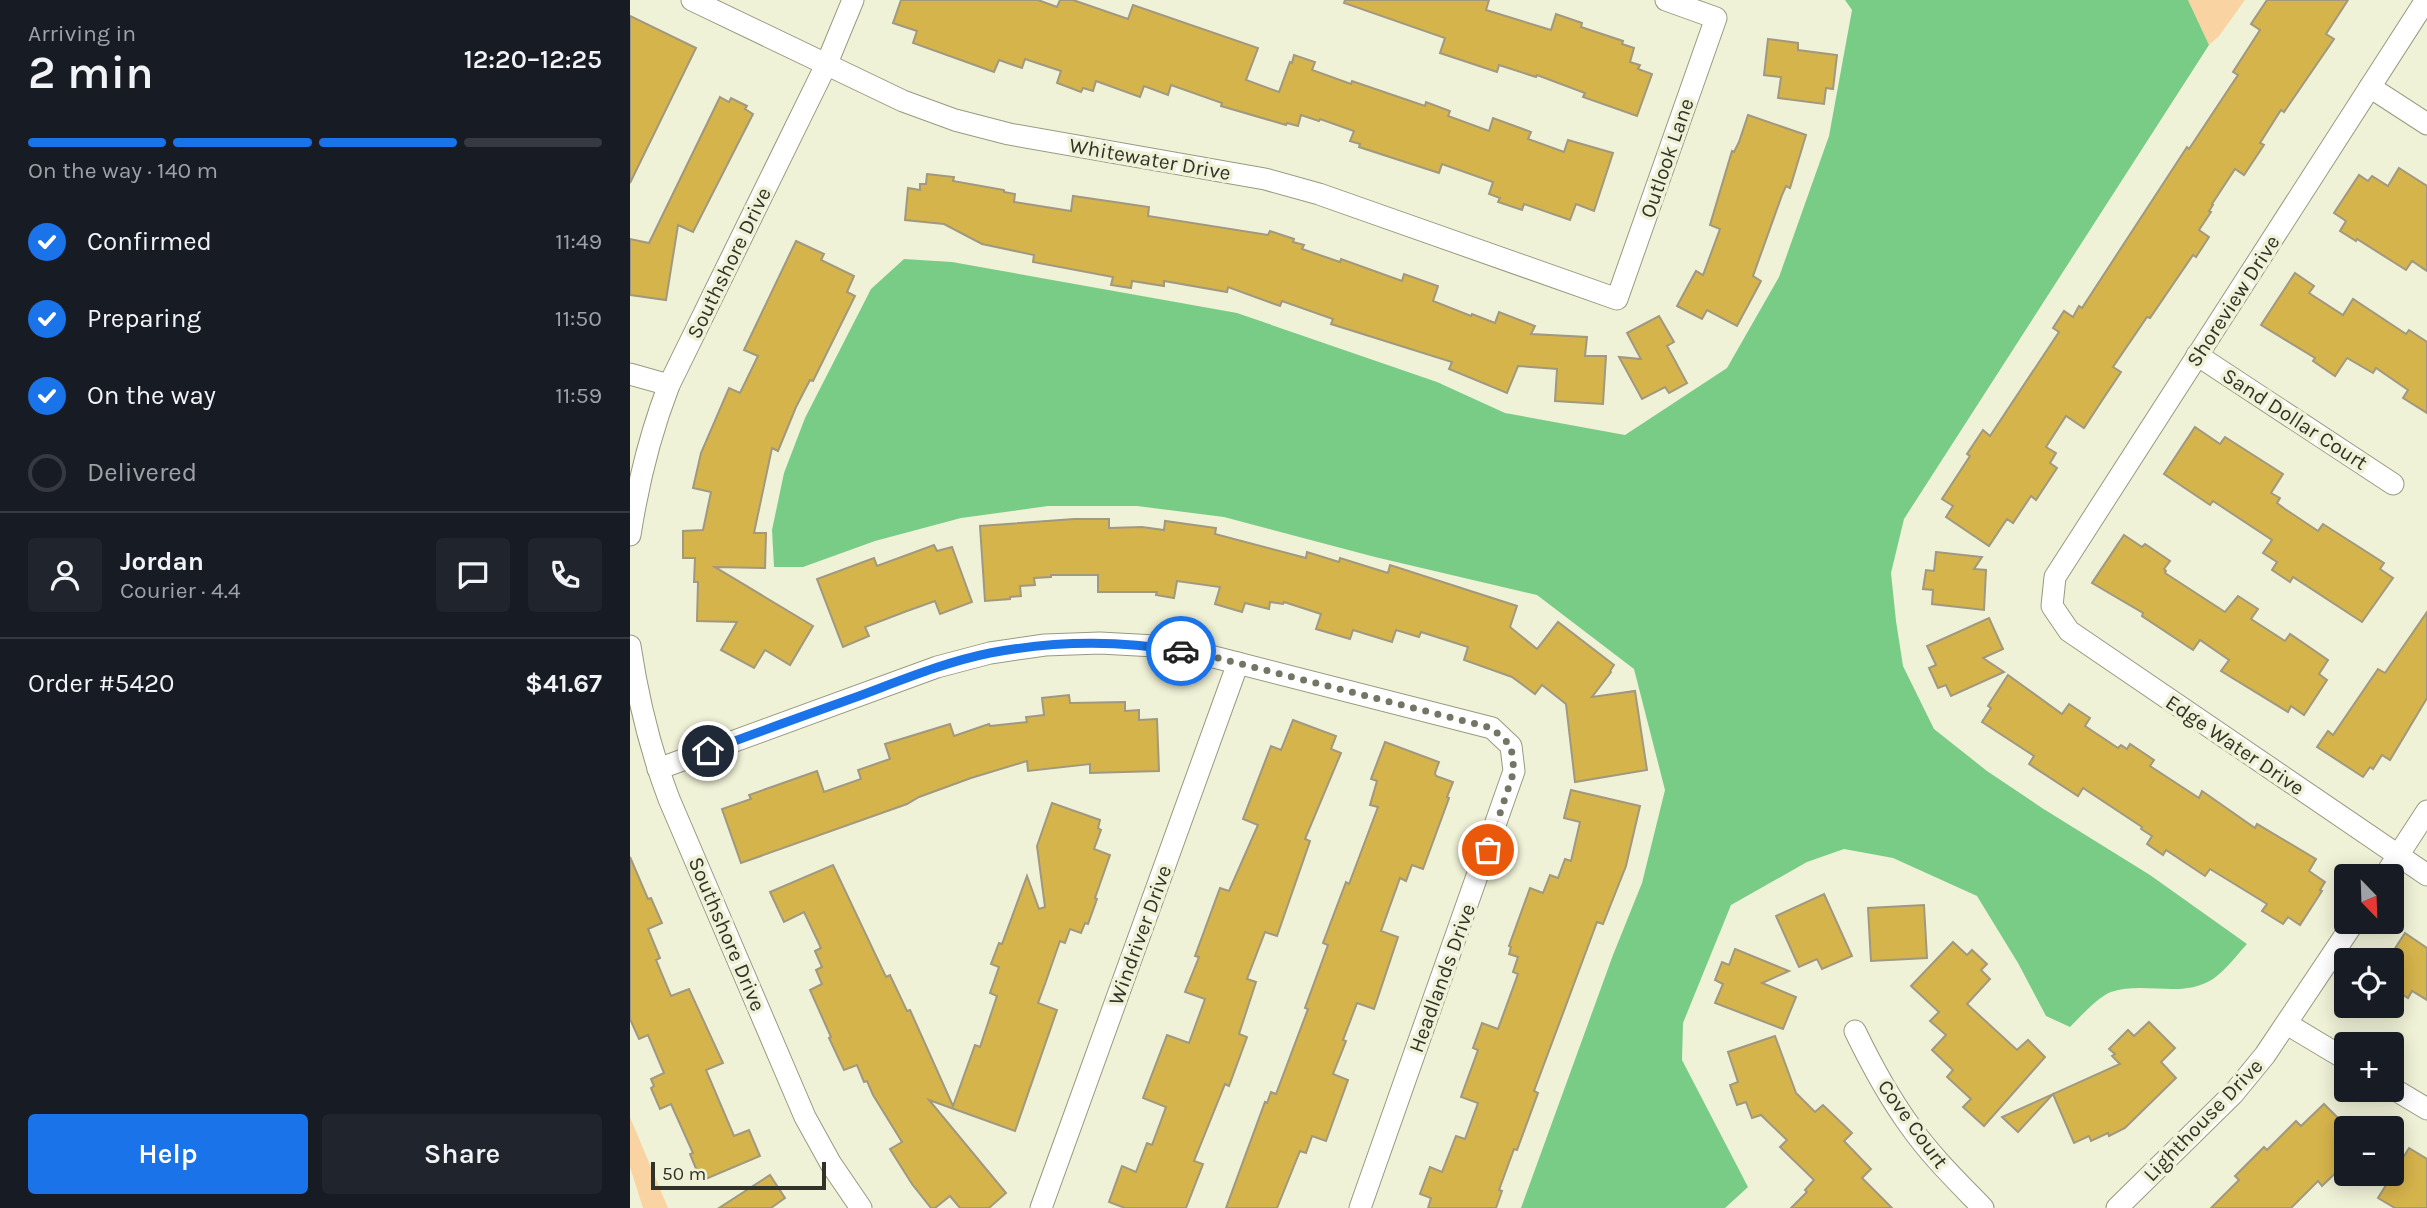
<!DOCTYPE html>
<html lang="en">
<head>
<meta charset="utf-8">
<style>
	:root { --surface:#171b24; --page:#20242c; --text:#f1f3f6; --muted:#9ea1a6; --line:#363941; --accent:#1a73e8 }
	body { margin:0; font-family:Karla,sans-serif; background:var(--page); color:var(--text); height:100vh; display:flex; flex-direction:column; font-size:26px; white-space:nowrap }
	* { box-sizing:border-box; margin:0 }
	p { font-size:23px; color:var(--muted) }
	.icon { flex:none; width:38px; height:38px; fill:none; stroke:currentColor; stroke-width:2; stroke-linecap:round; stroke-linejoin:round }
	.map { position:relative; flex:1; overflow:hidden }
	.side { display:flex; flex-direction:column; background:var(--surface); width:630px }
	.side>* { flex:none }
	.needle { width:46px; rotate:157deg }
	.buttons { position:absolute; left:1704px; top:864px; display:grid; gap:14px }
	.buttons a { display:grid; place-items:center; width:70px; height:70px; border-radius:7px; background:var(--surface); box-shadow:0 4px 18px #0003; font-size:35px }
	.scale { position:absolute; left:21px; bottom:18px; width:175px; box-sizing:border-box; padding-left:7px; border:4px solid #323328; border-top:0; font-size:19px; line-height:24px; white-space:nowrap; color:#323328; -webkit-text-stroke:5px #f0f2d7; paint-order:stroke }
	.pin { position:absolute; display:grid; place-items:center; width:60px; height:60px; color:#fff; margin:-30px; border:4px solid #fff; border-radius:50%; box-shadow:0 2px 7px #0007 }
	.courier { position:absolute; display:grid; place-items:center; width:70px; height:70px; margin:-35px; border:5px solid #1a73e8; border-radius:50%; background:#fff; color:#222; box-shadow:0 2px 9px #0007 }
	.overview em { font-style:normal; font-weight:600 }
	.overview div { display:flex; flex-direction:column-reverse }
	.overview { display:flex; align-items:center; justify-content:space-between; height:119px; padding:0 28px }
	h1 { font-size:46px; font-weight:600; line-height:52px }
	.bar { display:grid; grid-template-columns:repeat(4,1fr); gap:10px 7px; align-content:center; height:84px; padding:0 28px }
	.bar i { height:9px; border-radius:5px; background:var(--line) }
	.bar .current { background:var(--accent) }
	.bar p { grid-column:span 4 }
	.line { display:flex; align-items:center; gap:18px; padding:0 28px; border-top:2px solid var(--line) }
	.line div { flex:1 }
	.round { display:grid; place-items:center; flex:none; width:74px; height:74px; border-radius:7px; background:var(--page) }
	ol { padding:0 28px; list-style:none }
	li { display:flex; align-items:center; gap:21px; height:77px }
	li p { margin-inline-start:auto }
	li .icon { padding:7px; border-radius:50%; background:var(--accent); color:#fff; stroke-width:4 }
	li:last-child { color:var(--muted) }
	li i { width:38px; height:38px; border:4px solid var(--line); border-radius:50% }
	.cta { display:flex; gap:14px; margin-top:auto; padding:14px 28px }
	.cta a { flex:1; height:80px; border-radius:7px; background:var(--accent); color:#fff; font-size:28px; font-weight:600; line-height:80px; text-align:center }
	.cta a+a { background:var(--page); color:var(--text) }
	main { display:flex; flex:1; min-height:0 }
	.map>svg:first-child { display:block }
</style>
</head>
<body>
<main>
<section class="side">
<div class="overview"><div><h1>2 min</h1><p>Arriving in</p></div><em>12:20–12:25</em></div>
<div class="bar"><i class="current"></i><i class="current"></i><i class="current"></i><i></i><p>On the way · 140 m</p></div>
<ol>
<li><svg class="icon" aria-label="check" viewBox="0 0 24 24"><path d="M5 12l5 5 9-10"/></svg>Confirmed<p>11:49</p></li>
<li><svg class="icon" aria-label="check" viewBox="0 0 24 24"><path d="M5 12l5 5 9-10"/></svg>Preparing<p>11:50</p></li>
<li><svg class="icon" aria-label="check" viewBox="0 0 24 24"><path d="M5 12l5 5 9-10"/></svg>On the way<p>11:59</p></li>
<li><i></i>Delivered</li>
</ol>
<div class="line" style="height:126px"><a class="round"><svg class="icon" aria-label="person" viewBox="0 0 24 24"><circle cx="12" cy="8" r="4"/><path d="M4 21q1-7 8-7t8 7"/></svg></a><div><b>Jordan</b><p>Courier · 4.4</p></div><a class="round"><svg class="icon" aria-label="chat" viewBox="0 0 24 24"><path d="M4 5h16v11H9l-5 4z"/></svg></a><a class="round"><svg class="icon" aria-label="phone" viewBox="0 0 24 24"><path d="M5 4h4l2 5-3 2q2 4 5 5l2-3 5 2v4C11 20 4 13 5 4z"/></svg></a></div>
<div class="line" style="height:91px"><div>Order #5420</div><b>$41.67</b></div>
<div class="cta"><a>Help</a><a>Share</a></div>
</section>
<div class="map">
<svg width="1797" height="1208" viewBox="0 0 1797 1208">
	<rect width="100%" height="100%" fill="#f0f2d7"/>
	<g fill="#fad3a3">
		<polygon points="1558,0 1615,0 1589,36 1579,45"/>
		<polygon points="0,1117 38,1208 13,1208 0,1167"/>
	</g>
	<path fill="#79cc86" d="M 1215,0 L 1558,0 L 1579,45 L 1274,519 L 1261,573 L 1266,621 L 1273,666 L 1304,729 L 1357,771 L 1412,808 L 1520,875 L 1617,944 C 1607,955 1596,970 1583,979 C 1552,999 1515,981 1481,992 C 1469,996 1450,1017 1440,1027 L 1416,1016 L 1388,963 L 1347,896 L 1263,858 L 1214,849 L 1177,862 L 1101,905 L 1053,1023 L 1052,1060 L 1118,1187 L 1095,1208 L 891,1208 L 983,955 L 1012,883 L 1035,790 L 1004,669 L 907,595 L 745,557 L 594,517 L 507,506 L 418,506 L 331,518 L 245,541 L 173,567 L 144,567 L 142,530 L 154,473 L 175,418 L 241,289 L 274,259 L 322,262 L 607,313 L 807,382 L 875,413 L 995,435 L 1097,368 L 1149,277 L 1199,136 L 1222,10 Z"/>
	<g fill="#d6b44c" stroke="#a0987f" stroke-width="2">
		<polygon points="271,0 408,0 427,7 430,0 443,0 498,19 503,5 628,48 616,80 649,92 660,62 662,63 664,55 685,62 682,70 721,84 722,81 795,106 796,102 820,111 818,116 859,131 863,118 901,132 898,139 934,152 938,140 983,153 964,211 946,204 940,220 894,204 892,210 868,202 870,198 859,194 863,182 812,164 809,173 729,147 730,144 720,141 724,131 690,119 689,121 671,115 668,126 657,123 656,125 591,106 592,103 541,85 538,95 514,86 510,97 466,81 463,91 453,88 451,92 427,83 431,71 395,59 392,68 369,60 364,72 283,43 287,31 263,23"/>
		<polygon points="715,0 859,0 856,10 921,30 926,14 952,23 951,27 993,41 992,44 1004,48 1000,62 1010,65 1008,69 1022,74 1007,116 953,97 955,93 907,75 906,77 869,65 867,72 810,53 815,38 714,3"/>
		<polygon points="1637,0 1718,0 1696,34 1704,39 1654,112 1651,110 1630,143 1634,145 1614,175 1605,169 1582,204 1583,205 1579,211 1581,212 1569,230 1579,237 1566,257 1563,255 1520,318 1517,317 1483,367 1491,372 1473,399 1454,428 1436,416 1416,447 1426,453 1420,463 1427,468 1406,500 1401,496 1383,523 1377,519 1359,546 1316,517 1323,506 1312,499 1340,456 1337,454 1353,430 1360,436 1429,332 1423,328 1434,311 1443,317 1449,306 1452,308 1557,147 1559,149 1598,90 1608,75 1603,72 1630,30 1621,24"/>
		<polygon points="0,16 66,48 0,183"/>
		<polygon points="1138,39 1168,43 1168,50 1207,55 1203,89 1196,88 1194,104 1148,98 1151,77 1134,75"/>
		<polygon points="90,97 99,102 101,98 117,106 115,109 123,114 63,232 48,225 36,300 0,295 0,239 19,243"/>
		<polygon points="1118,115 1176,135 1160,188 1156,186 1152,195 1123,276 1131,281 1107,326 1077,310 1072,319 1047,306 1066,271 1073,275 1090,229 1080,225 1102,151 1104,152 1109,142"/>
		<polygon points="1769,168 1797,186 1797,271 1782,261 1776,270 1727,239 1726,241 1710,231 1716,221 1704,213 1729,175 1738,181 1742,176 1758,186"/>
		<polygon points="297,174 324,177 323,181 374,190 374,192 385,194 384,202 441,211 443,196 519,207 518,216 638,235 640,231 664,239 663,242 674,245 672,249 710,262 711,259 772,281 774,274 808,286 803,301 841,316 842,314 865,323 869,312 905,326 901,334 957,337 955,356 976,356 973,404 925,401 927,369 888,366 877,393 819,369 822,362 701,324 703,319 652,301 650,306 598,287 597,292 534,281 534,286 502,281 501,288 481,285 483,277 403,262 404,255 352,244 314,224 275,220 278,188 290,190 290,184 296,184"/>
		<polygon points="166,241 194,254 191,260 224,276 217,292 225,296 183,381 180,380 166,407 148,451 142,448 124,533 136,533 135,568 85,567 183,626 160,665 135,650 124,668 91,650 107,622 67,621 68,582 64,582 65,558 53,558 53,531 73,530 81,492 63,488 71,453 99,388 110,393 128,356 114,350"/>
		<polygon points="1665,273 1684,286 1679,293 1713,315 1723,299 1776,334 1779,330 1797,342 1797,413 1773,398 1778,390 1746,368 1743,373 1717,358 1705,376 1683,361 1685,358 1631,325"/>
		<polygon points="1029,316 1044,342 1037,346 1057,383 1039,393 1035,387 1012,399 989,357 1011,359 997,333"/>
		<polygon points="1565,427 1590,444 1595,437 1653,474 1641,493 1650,498 1647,503 1655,509 1688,531 1693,524 1754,563 1750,569 1763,578 1732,622 1663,577 1660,582 1642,570 1647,562 1633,553 1642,540 1583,501 1580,505 1534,474"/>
		<polygon points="444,519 479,519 479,528 512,527 534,530 535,521 586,528 585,534 676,558 677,552 709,562 710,558 758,573 760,565 887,606 880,627 907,649 928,622 984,665 980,671 981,672 962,697 1005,691 1017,770 945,782 936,704 912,685 905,694 882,677 834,660 838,647 791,632 789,637 766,630 762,642 723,630 720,639 686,629 691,614 654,602 653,604 640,602 639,609 615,603 612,612 585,604 590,587 547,581 544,598 526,595 527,592 468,592 468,575 421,575 421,577 404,578 405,585 390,586 391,596 380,597 380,599 355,601 350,526"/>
		<polygon points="1494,535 1512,547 1515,544 1540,561 1534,569 1536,571 1535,573 1595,612 1608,596 1628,609 1621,619 1655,641 1660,634 1698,660 1689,674 1697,680 1674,715 1661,706 1658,712 1591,671 1599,660 1570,640 1563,650 1512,616 1513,613 1462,583"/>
		<polygon points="304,545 307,551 322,547 342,602 310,614 305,601 277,611 235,627 239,636 213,647 187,579 244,558 247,566"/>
		<polygon points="1306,552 1352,557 1344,569 1356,570 1354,610 1302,604 1303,590 1293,589 1296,570 1304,571"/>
		<polygon points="1797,612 1797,698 1760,760 1752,755 1743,769 1740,767 1733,777 1687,747 1698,731 1703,735 1748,669 1755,673"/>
		<polygon points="1359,618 1373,649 1353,658 1374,672 1321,696 1316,685 1308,688 1299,668 1306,665 1297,646"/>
		<polygon points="1378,675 1432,714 1439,704 1460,718 1455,726 1488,748 1491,745 1497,749 1500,744 1524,760 1520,766 1569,798 1572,791 1625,828 1627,824 1686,859 1679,871 1695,882 1690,890 1692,891 1670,925 1658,917 1653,924 1632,911 1637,904 1580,869 1575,876 1536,850 1533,855 1517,844 1522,836 1511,829 1512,827 1453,788 1448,796 1399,764 1404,756 1352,722 1361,708 1358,706"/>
		<polygon points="439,695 440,703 495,702 495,711 509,710 509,720 527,719 529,771 460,773 460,764 398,771 397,761 341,778 289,797 277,804 111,863 92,809 121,799 119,795 187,771 194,792 231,779 228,770 260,759 255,744 320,724 324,736 359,724 360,726 397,722 396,717 414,715 412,698"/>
		<polygon points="663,720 706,736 701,749 711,753 675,839 680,841 647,936 635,932 617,979 626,982 609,1034 617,1037 599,1086 595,1084 564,1161 573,1164 556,1208 495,1208 479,1202 492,1166 506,1172 517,1143 522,1145 536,1107 513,1098 537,1035 559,1043 575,999 555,992 569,957 565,956 590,888 599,891 628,825 613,819 641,746 651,750"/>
		<polygon points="755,742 809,762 805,773 806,776 823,782 817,797 819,798 793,869 782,865 776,881 770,878 751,931 768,937 744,1009 727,1003 713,1040 716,1041 703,1074 718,1080 696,1141 682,1136 676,1153 670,1151 647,1208 596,1208 635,1102 637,1103 641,1092 646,1094 678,1009 675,1008 698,945 693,943 716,882 719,884 748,807 740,805 747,781 741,779"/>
		<polygon points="941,790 1010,806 996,866 973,924 967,922 904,1091 908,1093 887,1150 884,1149 869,1190 872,1191 866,1208 798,1208 801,1198 790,1194 800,1167 812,1172 826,1136 835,1139 848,1103 831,1097 848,1050 843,1048 852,1023 868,1029 888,974 883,972 888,957 879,954 881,947 879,946 900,888 913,893 920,875 928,878 935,859 941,861 950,822 934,818"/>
		<polygon points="422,803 470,820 468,828 471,830 464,849 480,855 465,898 467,899 458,924 455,923 451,933 440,929 435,943 430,941 415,984 408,1003 427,1010 385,1131 299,1100 376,1193 359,1208 330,1208 320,1196 305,1208 301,1208 282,1184 260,1149 272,1142 243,1095 237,1081 234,1082 227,1065 214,1070 199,1038 201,1037 180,990 192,984 186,970 192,967 185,951 191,948 174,912 154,922 140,892 203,865 256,977 260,975 277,1011 280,1010 323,1106 345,1045 350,1047 367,996 360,993 369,967 361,964 369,943 372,944 397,876 409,909 415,907 407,846"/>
		<polygon points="0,857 18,899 21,898 32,923 18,929 30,958 26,960 41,996 59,989 93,1063 76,1070 104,1136 119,1130 130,1156 71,1181 60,1154 63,1153 41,1104 30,1109 21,1088 24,1086 21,1079 34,1073 18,1035 9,1039 0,1019"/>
		<polygon points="1194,894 1222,956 1192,969 1187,959 1169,967 1146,916"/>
		<polygon points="1294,905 1297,958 1241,961 1238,908"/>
		<polygon points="1775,933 1797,948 1797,1000 1782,991 1778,998 1762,988 1762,953"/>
		<polygon points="1323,942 1337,955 1342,950 1357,964 1351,970 1360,979 1337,1004 1387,1050 1398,1040 1415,1057 1354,1126 1333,1107 1341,1099 1317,1077 1323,1070 1302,1050 1316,1035 1300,1021 1309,1012 1281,986"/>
		<polygon points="1105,949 1159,971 1132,983 1166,997 1153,1029 1085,1003 1093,984 1085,980 1092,962 1099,965"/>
		<polygon points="1519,1022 1545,1048 1531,1062 1546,1078 1495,1128 1479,1136 1478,1133 1461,1141 1459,1136 1444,1143 1423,1094 1388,1132 1372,1117 1490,1064 1482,1056 1485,1054 1479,1049 1498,1030 1504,1036"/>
		<polygon points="1145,1036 1166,1093 1185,1112 1193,1105 1222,1133 1214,1141 1241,1169 1232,1178 1262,1208 1161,1208 1177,1192 1175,1190 1184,1180 1150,1147 1157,1140 1131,1115 1122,1118 1116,1102 1107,1105 1100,1085 1108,1082 1098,1052"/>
		<polygon points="1694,1104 1717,1127 1717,1162 1692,1186 1688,1181 1661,1208 1581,1208 1609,1180 1605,1176 1634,1147 1637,1150 1666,1121 1671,1126"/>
		<polygon points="1779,1148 1797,1159 1797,1208 1765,1208 1748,1198"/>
		<polygon points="140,1175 155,1198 141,1208 89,1208"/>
	</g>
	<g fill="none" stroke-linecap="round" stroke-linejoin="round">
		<g stroke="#989a80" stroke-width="23">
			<g id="minor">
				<polyline points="62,0 273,101 325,120 379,134 635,179 689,194 987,299 1086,18 1036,0"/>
				<polyline points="1796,0 1425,577 1422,606 1439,631 1797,875"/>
				<polyline points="1740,87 1797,124"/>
				<polyline points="1567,355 1763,484"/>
				<polyline points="0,374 39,385"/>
				<path d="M 0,535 C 8,483 20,434 39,385 L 197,63 L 223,0"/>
				<path d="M 0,646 C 8,699 20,749 39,799 L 175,1117 L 201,1164 L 231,1208"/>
				<polyline points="28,769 307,667 360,653 415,645 470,643 525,646 580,656 862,728 881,746 884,771 730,1208"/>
				<polyline points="1754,877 1797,811"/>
				<polyline points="1657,1024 1717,1060"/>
				<path d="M 1225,1031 C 1241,1064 1258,1096 1280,1126 C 1301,1156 1328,1182 1353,1208"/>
				<polyline points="1762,1088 1797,1109"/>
				<polyline points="411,1208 608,663"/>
				<polyline points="1487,1208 1603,1094 1635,1055 1724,922"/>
			</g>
		</g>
		<use href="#minor" stroke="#fff" stroke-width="21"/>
	</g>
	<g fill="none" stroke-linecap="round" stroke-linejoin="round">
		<polyline stroke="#747665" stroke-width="7" stroke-dasharray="0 12.6" points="551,651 580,656 862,728 881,746 884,771 858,850"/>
		<path stroke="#1a73e8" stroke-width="9" d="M 78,751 C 128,732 179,714 229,696 C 272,680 315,662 360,653 C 423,641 488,640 551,651"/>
	</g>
	<g text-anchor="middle" stroke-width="7" stroke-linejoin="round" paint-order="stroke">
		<g font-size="21" fill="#323328" stroke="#f0f2d7">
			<text transform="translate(1037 158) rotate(-71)" y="7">Outlook Lane</text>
			<text transform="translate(520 159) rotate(10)" y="7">Whitewater Drive</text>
			<text transform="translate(99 263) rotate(-64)" y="7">Southshore Drive</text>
			<text transform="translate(1603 301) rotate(-57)" y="7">Shoreview Drive</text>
			<text transform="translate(1665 419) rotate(33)" y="7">Sand Dollar Court</text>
			<text transform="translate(1605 745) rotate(34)" y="7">Edge Water Drive</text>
			<text transform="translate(97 934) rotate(67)" y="7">Southshore Drive</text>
			<text transform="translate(510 935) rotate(-70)" y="7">Windriver Drive</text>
			<text transform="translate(812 978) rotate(-70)" y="7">Headlands Drive</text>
			<text transform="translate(1573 1120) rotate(-46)" y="7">Lighthouse Drive</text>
			<text transform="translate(1283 1124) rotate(54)" y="7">Cove Court</text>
		</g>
	</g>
</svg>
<div class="buttons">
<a><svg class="needle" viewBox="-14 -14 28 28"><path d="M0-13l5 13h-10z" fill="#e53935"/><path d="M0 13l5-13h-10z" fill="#9ea1a6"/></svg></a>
<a><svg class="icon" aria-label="locate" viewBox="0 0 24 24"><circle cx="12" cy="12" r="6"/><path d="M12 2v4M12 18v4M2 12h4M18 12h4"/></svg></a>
<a>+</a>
<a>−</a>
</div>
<div class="scale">50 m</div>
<div class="pin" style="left:858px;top:850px;background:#ea580c"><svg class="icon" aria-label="bag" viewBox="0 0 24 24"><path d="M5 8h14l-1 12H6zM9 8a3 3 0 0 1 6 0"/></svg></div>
<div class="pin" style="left:78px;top:751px;background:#1f2937"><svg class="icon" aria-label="home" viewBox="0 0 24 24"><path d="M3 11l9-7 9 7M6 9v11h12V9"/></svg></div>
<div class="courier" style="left:551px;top:651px"><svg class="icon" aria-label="car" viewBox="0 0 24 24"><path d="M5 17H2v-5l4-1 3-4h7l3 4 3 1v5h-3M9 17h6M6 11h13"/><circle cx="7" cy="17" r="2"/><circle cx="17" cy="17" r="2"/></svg></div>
</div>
</main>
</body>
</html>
